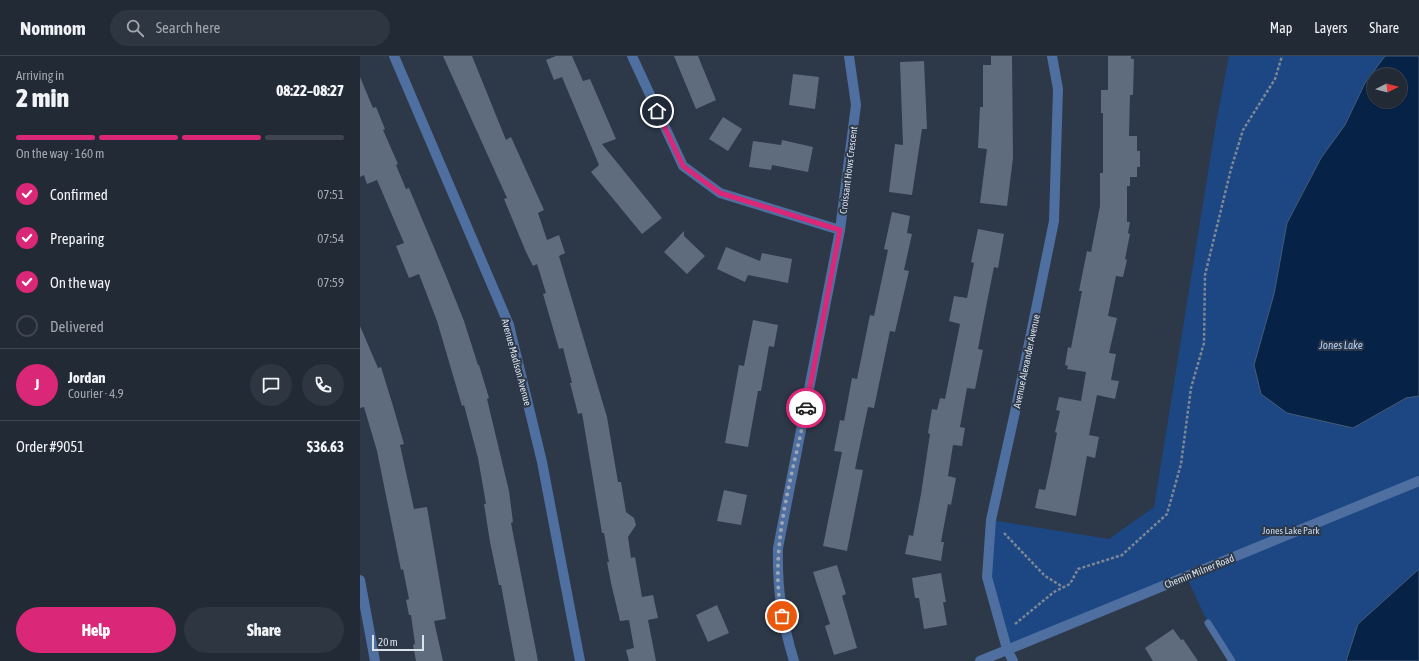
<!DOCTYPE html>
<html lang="en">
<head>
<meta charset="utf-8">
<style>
	:root { --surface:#222a36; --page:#2e3642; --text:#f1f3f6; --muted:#a2a7ad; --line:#3f4651; --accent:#db2777 }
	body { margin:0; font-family:"Asap Condensed",sans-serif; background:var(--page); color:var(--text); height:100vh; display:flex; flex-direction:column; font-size:15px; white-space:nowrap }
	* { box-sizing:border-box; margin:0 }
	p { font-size:13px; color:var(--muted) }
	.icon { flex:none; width:22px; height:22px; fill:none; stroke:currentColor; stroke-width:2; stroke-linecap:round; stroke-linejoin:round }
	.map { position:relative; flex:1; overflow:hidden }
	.panel { display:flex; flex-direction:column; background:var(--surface); width:360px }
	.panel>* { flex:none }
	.needle { width:26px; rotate:84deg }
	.buttons { position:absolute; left:1007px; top:12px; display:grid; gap:8px }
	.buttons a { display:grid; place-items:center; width:40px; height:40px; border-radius:50%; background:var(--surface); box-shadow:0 1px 3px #0004,0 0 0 1px var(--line); font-size:20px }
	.scale { position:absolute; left:12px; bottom:10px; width:52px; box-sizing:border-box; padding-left:4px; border:2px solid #d9e1eb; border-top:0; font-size:11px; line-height:14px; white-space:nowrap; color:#d9e1eb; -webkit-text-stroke:3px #2d3848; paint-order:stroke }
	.pin { position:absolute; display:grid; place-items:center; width:34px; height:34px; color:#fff; margin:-17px; border:2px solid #fff; border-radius:50%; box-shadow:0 1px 4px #0007 }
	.courier { position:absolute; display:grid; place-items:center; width:40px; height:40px; margin:-20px; border:3px solid #db2777; border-radius:50%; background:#fff; color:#222; box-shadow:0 1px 5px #0007 }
	.head em { font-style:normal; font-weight:800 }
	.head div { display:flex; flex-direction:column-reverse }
	.head { display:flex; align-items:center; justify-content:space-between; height:68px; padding:0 16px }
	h1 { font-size:26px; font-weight:800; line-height:30px }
	.bar { display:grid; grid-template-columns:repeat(4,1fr); gap:6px 4px; align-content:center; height:48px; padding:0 16px }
	.bar i { height:5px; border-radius:3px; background:var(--line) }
	.bar .on { background:var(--accent) }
	.bar p { grid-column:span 4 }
	.line { display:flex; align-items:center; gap:10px; padding:0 16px; border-top:1px solid var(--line) }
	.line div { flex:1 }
	.round { display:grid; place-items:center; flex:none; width:42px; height:42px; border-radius:21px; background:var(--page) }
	ol { padding:0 16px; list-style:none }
	li { display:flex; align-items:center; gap:12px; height:44px }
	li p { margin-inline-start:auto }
	li .icon { padding:4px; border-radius:50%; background:var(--accent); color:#fff; stroke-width:4 }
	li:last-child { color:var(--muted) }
	li i { width:22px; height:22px; border:2px solid var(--line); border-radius:50% }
	.action { display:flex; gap:8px; margin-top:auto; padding:8px 16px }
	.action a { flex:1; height:46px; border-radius:24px; background:var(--accent); color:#fff; font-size:16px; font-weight:800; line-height:46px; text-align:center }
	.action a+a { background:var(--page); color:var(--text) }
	header { display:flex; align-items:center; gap:24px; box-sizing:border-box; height:56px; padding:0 20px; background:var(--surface); border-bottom:1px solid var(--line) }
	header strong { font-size:19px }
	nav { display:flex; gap:22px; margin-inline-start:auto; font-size:14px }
	.search { width:280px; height:36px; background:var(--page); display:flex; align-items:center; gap:10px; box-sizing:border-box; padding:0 14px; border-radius:22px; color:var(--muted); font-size:15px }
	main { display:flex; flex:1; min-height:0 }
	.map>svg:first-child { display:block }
</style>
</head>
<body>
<header>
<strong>Nomnom</strong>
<div class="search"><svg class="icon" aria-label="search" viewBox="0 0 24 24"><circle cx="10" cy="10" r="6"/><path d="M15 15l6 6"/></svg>Search here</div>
<nav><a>Map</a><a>Layers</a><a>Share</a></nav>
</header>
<main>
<section class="panel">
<div class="head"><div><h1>2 min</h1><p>Arriving in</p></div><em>08:22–08:27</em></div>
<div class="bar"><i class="on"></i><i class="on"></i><i class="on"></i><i></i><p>On the way · 160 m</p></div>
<ol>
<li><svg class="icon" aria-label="check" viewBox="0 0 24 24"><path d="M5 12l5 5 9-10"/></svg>Confirmed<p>07:51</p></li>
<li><svg class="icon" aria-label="check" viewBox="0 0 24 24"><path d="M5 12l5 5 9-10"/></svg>Preparing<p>07:54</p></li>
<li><svg class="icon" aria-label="check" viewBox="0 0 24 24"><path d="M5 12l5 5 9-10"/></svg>On the way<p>07:59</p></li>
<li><i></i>Delivered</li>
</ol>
<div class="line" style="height:72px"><b class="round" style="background:var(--accent);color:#fff">J</b><div><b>Jordan</b><p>Courier · 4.9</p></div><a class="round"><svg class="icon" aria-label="chat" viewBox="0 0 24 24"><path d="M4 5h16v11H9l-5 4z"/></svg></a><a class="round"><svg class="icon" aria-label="phone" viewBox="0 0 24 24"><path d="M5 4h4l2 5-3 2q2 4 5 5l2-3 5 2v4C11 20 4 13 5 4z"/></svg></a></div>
<div class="line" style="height:52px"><div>Order #9051</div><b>$36.63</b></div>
<div class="action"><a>Help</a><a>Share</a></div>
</section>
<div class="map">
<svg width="1059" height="605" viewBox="0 0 1059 605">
	<rect width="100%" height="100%" fill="#2d3848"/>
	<path fill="#1c4783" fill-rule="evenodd" d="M 869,0 L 1059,0 L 1059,269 L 928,167 L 914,238 L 926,357 L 993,372 L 1046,342 L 1059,340 L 1059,513 L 998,568 L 986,605 L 872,605 L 848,567 L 826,520 L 647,593 L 627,521 L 631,464 L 749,483 L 794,451 L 856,67 ZM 1014,19 L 1040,19 L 1040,45 L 1014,45 ZM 993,52 L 989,68 L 935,152 C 950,116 977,87 993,52 Z"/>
	<g fill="#072247" stroke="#465b78" fill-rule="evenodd">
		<path d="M 1025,0 L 1059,0 L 1059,340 L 1046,342 L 993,372 L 927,357 L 901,338 L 894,309 L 914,238 L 927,167 L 961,102 L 985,69 L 1005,27 ZM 1014,19 L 1040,19 L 1040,45 L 1014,45 Z"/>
		<polygon points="1059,513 1059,605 986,605 998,568"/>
	</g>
	<g fill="#5f6c7d">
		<polygon points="83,0 112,0 146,84 151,81 184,154 178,157 187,184 199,179 205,197 199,200 247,361 258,426 261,426 266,456 274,462 276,469 268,481 271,502 275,501 282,541 293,539 298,562 288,564 296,605 269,605 266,594 274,592 269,564 260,565 251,527 247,506 249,506 244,477 242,477 222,357 218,358 210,327 212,327 203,292 199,293 183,238 186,237 177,208 173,210 166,196 144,143 147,142"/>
		<polygon points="196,0 212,0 223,25 230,23 256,83 242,88 302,162 282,178 231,116 239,109 202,21 194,24 186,4"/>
		<polygon points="314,0 338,0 356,44 336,53"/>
		<polygon points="631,0 652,0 653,102 647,150 620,147 627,93 618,92 620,51 623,51 623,9 631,9"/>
		<polygon points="748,0 771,0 771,3 774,3 773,39 770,39 769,80 777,80 777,95 780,95 780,111 777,111 777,121 770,121 770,130 767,130 767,166 770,166 768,177 770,178 765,203 767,204 763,221 756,220 748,260 757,262 749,297 756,298 751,324 759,325 755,343 737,339 729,379 739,381 735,402 727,400 716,460 675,452 679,433 685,434 690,412 697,377 695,376 700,355 696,354 699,341 721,345 726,316 707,313 708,310 705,309 708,291 711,292 722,235 719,235 727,195 731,196 740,150 740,117 743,117 743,57 741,57 741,34 748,34"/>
		<polygon points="564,5 567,73 562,73 552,139 529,136 535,88 543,89 540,6"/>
		<polygon points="433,18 459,21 455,53 429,49"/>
		<polygon points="0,21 13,52 16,51 25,73 23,74 38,108 36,109 46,133 49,132 86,220 104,265 118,309 119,309 129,342 127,343 149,435 153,466 151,467 178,605 155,605 141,529 139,529 130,486 124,448 126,448 118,402 104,349 102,350 77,265 59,218 49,222 36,190 44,187 17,124 7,128 4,119 0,121"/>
		<polygon points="363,61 382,73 368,95 349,83"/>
		<polygon points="422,84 453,91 448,116 412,109 411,114 389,111 393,85 421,89"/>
		<polygon points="532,156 550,160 547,177 552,178 544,214 549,215 535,276 530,275 514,352 508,351 495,413 503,414 487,495 463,490 482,396 474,395 480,364 484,365 492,322 497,323 510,259 514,260 528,194 524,193"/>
		<polygon points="618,173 644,178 638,212 634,211 627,246 618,293 623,294 615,333 607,332 600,371 605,372 602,390 593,389 588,420 596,422 591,449 588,448 581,486 584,486 581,505 545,498 549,479 553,480 561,438 570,378 568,377 572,353 577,354 580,342 585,343 600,268 589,265 594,240 607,242 614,207 611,206"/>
		<polygon points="324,175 324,180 345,200 327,218 304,196"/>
		<polygon points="366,191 400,205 402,197 432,203 428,227 388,219 385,226 357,213"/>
		<polygon points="393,264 418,269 414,291 409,290 401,335 398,335 388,391 365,387 379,309 384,310"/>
		<polygon points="0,270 18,312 21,311 33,350 44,388 40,389 54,453 67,451 86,563 74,565 83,605 56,605 53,589 55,588 51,559 49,559 46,544 49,543 43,513 41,514 17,395 4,351 0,352"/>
		<polygon points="364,434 387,439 381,469 357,465"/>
		<polygon points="477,509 486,538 482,540 497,592 474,599 465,570 470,568 453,516"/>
		<polygon points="581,517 586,546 583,546 587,569 564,573 559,542 555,542 552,522"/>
		<polygon points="357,549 369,577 348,586 336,559"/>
		<polygon points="813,573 821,584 823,583 838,605 793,605 785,592"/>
	</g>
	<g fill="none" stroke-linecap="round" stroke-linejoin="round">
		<g stroke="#7e8795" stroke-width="2.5" stroke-dasharray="3 2" stroke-linecap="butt">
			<polyline points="644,477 685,520 703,531"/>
			<polyline points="655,568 694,536 710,528 718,513 762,499 807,458 821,408 831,332 844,287 845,219 871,113 883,74 915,23 922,0"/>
		</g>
		<polyline stroke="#4e6f9f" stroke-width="7" points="848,567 872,605"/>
		<g stroke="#4e6f9f" stroke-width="10">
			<polyline points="34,0 149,269 182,406 220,605"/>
			<polyline points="272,0 323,110 360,137 480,174"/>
			<polyline points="0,524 15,605"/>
			<path d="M 434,605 C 422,566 417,533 418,492 L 480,174 L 496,49 L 489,0"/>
			<polyline points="653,605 647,593 627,521 631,464 655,356 694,165 698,33 692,0"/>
		</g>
		<polyline stroke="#4e6f9f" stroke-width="10" points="620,605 1059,425"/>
	</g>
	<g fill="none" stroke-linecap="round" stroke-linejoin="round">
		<path stroke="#9da6b2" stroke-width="4" stroke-dasharray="0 7.2" d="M 422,560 C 408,491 433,420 446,352"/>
		<polyline stroke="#db2777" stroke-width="5" points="297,55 323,110 360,137 480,174 446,352"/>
	</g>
	<g text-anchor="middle" stroke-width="4" stroke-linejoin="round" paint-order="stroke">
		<g font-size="10" fill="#d9e1eb" stroke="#2d3848">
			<text transform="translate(488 114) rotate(-83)" y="4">Croissant Hows Crescent</text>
			<text transform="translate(666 305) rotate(-78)" y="4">Avenue Alexander Avenue</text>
			<text transform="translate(157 306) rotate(75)" y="4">Avenue Madison Avenue</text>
			<text transform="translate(839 515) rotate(-22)" y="4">Chemin Milner Road</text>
		</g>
		<g font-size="10" fill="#c9d7eb" stroke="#2d3848">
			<text x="931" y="478">Jones Lake Park</text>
		</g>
		<g font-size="11" font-style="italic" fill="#b0ccf3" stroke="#2d3848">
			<text x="981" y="293">Jones Lake</text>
		</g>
	</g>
</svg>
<div class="buttons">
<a><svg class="needle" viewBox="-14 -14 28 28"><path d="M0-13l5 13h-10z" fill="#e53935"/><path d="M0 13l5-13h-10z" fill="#a2a7ad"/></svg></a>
</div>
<div class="scale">20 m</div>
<div class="pin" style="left:422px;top:560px;background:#ea580c"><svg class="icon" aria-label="bag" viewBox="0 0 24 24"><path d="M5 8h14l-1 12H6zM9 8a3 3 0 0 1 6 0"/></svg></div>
<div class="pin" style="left:297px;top:55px;background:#1f2937"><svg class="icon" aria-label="home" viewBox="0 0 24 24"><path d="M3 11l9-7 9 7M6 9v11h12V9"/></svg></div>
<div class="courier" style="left:446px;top:352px"><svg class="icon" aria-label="car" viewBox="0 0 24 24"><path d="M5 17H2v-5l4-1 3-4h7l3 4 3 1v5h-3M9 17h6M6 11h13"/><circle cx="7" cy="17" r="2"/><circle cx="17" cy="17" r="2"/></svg></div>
</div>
</main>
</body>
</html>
